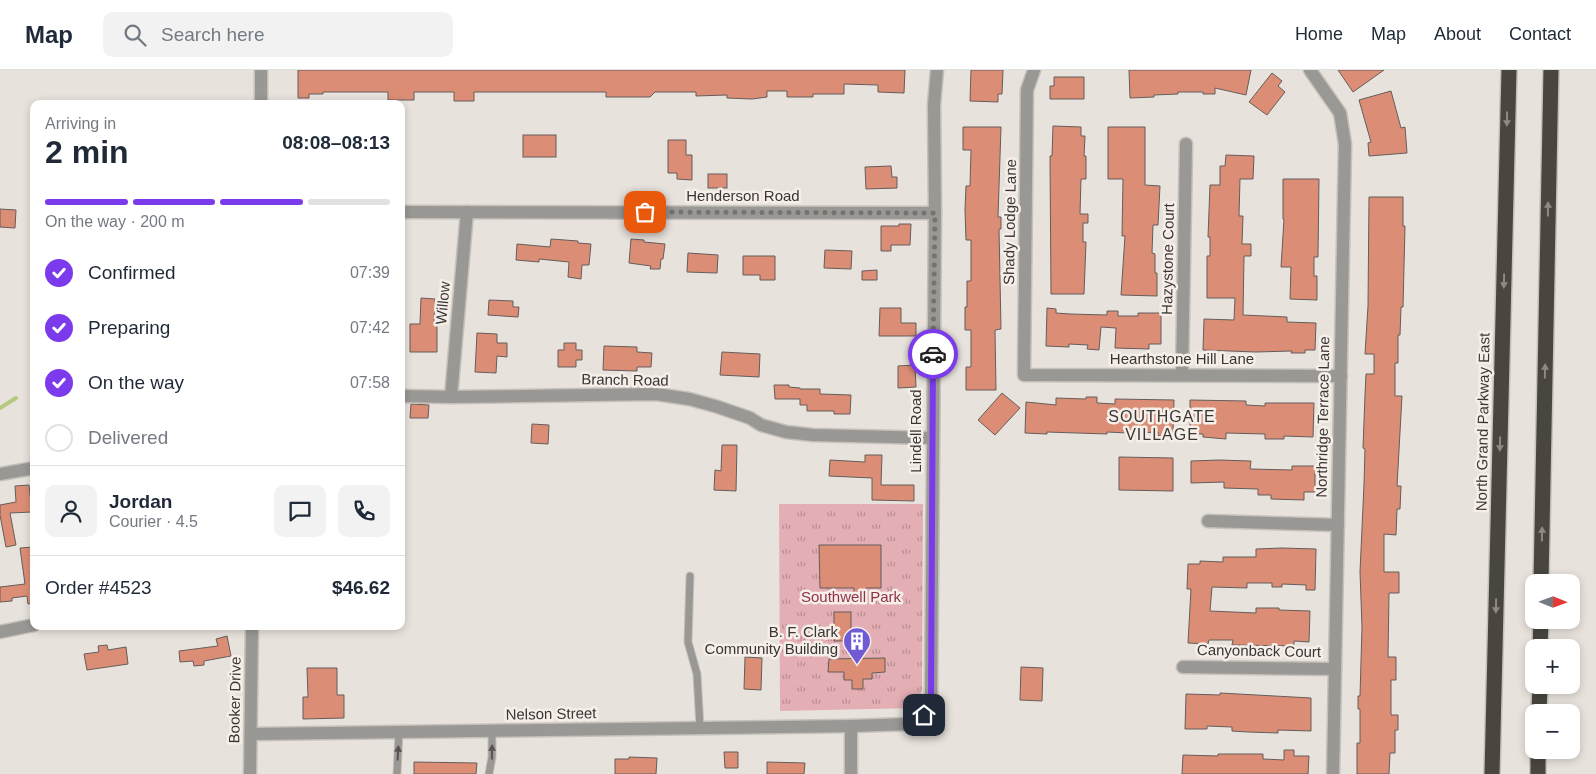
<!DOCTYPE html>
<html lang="en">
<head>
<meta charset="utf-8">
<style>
	:root { --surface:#fff; --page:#f2f2f3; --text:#1f2937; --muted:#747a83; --line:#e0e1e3; --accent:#7c3aed }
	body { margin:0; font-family:Arial,sans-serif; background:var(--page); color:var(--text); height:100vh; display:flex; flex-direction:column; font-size:19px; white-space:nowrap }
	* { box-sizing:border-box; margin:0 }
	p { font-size:16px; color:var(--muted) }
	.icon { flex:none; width:28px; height:28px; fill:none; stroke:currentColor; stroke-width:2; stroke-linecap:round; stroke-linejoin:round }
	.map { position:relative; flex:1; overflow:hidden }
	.panel { position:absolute; left:30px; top:30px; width:375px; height:530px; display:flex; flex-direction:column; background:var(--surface); border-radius:10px; box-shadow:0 2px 8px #0003 }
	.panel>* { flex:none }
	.needle { width:32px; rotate:91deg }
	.buttons { position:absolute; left:1525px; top:504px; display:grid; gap:10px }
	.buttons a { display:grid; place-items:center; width:55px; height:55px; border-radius:10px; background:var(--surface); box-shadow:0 2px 8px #0003; font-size:25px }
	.pin { position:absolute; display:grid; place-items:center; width:42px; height:42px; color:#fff; margin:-21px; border-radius:10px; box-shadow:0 2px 8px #0006 }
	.courier { position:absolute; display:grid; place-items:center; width:50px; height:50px; margin:-25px; border:4px solid #7c3aed; border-radius:50%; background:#fff; color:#222; box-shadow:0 1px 6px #0007 }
	.headline em { font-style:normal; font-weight:800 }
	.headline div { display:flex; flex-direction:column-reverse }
	.headline { display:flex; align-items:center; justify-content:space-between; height:85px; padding:0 15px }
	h1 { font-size:32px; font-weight:800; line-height:38px }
	.bar { display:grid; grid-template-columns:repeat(4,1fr); gap:8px 5px; align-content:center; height:60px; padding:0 15px }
	.bar i { height:6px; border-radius:4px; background:var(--line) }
	.bar .on { background:var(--accent) }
	.bar p { grid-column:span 4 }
	.line { display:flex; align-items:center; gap:12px; padding:0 15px; border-top:1px solid var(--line) }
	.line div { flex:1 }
	.round { display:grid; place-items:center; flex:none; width:52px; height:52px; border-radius:10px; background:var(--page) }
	ol { padding:0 15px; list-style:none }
	li { display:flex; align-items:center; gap:15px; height:55px }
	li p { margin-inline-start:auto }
	li .icon { padding:5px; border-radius:50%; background:var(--accent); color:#fff; stroke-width:4 }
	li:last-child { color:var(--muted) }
	li i { width:28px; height:28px; border:2px solid var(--line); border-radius:50% }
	header { display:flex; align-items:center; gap:30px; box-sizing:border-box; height:70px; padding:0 25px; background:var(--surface); border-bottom:1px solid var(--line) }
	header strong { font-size:24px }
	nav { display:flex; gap:28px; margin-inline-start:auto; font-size:18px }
	.search { width:350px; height:45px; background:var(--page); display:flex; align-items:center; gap:12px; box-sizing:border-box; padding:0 18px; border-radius:10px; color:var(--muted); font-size:19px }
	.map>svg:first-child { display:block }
</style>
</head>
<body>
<header>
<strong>Map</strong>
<div class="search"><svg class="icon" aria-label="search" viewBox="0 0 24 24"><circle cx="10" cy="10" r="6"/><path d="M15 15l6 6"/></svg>Search here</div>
<nav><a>Home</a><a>Map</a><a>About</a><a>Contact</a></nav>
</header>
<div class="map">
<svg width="1596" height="704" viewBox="0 0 1596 704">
	<defs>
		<pattern id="park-tufts" width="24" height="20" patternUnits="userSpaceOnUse" patternTransform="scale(1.25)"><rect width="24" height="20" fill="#e3aeb4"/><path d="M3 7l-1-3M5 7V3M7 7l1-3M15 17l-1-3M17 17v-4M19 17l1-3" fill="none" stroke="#b98e93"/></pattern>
	</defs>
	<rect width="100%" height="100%" fill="#e8e2dc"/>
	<polygon fill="url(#park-tufts)" points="779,434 923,434 922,619 916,638 780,641"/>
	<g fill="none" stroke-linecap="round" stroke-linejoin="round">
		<polyline stroke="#b3c97f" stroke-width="4" points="0,338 16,328"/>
	</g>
	<g fill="#db8e75" stroke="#655d5b">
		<polygon points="298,0 905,0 904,23 878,22 878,15 844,14 844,24 813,24 813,27 787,27 787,21 767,21 767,27 752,29 727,28 727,25 696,26 696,22 655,22 650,27 606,27 606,22 474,22 474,31 454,31 454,22 414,22 414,30 388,30 388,22 323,22 323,24 309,24 309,28 298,28"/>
		<polygon points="971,0 1003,0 1002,24 998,24 998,32 970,31"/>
		<polygon points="1129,0 1251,0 1246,25 1215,18 1215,24 1203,24 1203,22 1178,22 1178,24 1154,25 1154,27 1130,28"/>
		<polygon points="1338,0 1384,0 1353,22"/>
		<polygon points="1272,3 1282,11 1278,16 1285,22 1267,45 1249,32"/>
		<polygon points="1054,7 1084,7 1084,29 1050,29 1050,16 1054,16"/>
		<polygon points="1391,21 1401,58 1405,57 1407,83 1369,86 1368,73 1371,72 1359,30"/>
		<polygon points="1053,56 1081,57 1081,66 1085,66 1084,86 1086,86 1086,109 1081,109 1080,144 1088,144 1088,153 1083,153 1083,172 1086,172 1084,224 1051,224 1050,86 1052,86"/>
		<polygon points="963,57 1001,57 998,147 1001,147 1001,159 999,159 1001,259 995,260 996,320 966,320 966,297 971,297 971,260 965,260 965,237 967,237 967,211 971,211 971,170 966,170 965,140 966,116 970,116 971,80 963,80"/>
		<polygon points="1108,57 1145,57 1145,115 1160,116 1158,155 1153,155 1152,183 1155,184 1155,203 1157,203 1157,226 1121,225 1125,166 1122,166 1123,109 1108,109"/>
		<rect x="523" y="65" width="33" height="22"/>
		<polygon points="668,70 686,70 686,85 692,85 692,110 677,109 677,103 668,103"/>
		<polygon points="1226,85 1254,86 1253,109 1240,109 1239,146 1243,146 1242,174 1251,174 1251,186 1244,186 1243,245 1287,247 1287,252 1316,253 1315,280 1305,280 1305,283 1291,283 1292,281 1256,282 1203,280 1204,249 1234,250 1235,228 1207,228 1207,186 1210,186 1210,167 1208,167 1210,115 1220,115 1220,96 1225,96"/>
		<polygon points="891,96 892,107 897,107 897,118 866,119 865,97"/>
		<rect x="708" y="104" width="19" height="14"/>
		<polygon points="1283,109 1319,109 1318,187 1314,187 1314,206 1317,206 1317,230 1290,229 1291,197 1281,197 1284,149 1283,149"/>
		<polygon points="1369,127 1403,127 1403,156 1405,156 1403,237 1401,237 1400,265 1398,265 1398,293 1395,293 1395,326 1402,326 1397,416 1401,416 1400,439 1397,439 1396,465 1384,464 1384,502 1399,502 1399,523 1389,523 1388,587 1396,587 1396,610 1391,610 1391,645 1398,645 1398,660 1395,660 1395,683 1390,683 1389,704 1357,704 1357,673 1360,673 1360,639 1358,639 1358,626 1360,626 1362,557 1360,502 1364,414 1365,379 1363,378 1365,325 1366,304 1374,304 1374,284 1365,284 1368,236"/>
		<polygon points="0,139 16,140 15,158 0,157"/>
		<polygon points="899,154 911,154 910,175 891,175 891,181 881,181 881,156 899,156"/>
		<polygon points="551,169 578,171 578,173 591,174 589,195 582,195 581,209 568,207 569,192 539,189 539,192 516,190 517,174 550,177"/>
		<polygon points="631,169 644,170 644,172 665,174 663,189 661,189 660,199 650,199 651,196 629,193"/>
		<polygon points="825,180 852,181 851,199 824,198"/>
		<polygon points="688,183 718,185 717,203 687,202"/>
		<polygon points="743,186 775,186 775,210 760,210 760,205 743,205"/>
		<polygon points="877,200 877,210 862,210 862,201"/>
		<polygon points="421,228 435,229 434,254 437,254 437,282 410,282 410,254 420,254"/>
		<polygon points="489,230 513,231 513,237 519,237 518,247 488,245"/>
		<polygon points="880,238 901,238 901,253 916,253 916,266 879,266"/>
		<polygon points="1047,238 1056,239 1056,243 1070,244 1107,245 1107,241 1118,241 1118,246 1138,246 1138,243 1161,243 1161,274 1149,274 1149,279 1115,278 1116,258 1101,257 1099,280 1087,279 1088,275 1069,274 1069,277 1046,276"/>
		<polygon points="477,263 497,264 497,273 507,273 507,287 497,286 496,303 475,302"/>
		<polygon points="564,273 576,273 576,280 582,280 582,290 576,290 576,297 558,297 558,280 564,280"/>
		<polygon points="604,276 637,277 637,282 652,283 651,297 637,297 637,301 603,300"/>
		<polygon points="722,282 760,284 759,307 720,305"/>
		<polygon points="915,295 916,317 898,318 898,296"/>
		<polygon points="774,315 789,315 789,317 800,318 800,319 820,319 820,324 851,325 850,344 834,344 834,341 807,341 807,335 800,335 800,329 775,329"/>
		<polygon points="1002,323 1020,338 995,365 978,350"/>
		<polygon points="1086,327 1097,327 1097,333 1115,334 1115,329 1174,330 1173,364 1168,364 1168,366 1158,366 1158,362 1138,363 1138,366 1128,366 1128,363 1107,362 1107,364 1047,362 1047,364 1025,363 1026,332 1056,335 1056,328 1086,329"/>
		<polygon points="1190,330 1246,331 1246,335 1265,336 1265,333 1314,333 1313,367 1284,366 1284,369 1265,369 1265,364 1226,363 1226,369 1203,367 1203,364 1190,364"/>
		<polygon points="411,334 429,335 428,348 410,348"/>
		<polygon points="532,354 549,355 548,374 531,373"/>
		<polygon points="722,375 737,375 736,421 714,420 715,400 721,401"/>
		<polygon points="865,385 882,385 881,415 914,415 914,431 872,430 872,408 829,406 830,390 865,392"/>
		<polygon points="1119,387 1173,388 1173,421 1119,420"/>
		<polygon points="1219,390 1251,391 1250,399 1292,400 1292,396 1315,396 1315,422 1304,422 1304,430 1271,429 1271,425 1258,425 1258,419 1224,418 1224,412 1191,413 1191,391"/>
		<polygon points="29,415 32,442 10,443 16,475 6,477 0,445 0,435 16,432 15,416"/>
		<polygon points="819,475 881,475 881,518 866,518 867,530 854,530 854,518 820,518"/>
		<polygon points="34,477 34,533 28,534 27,526 12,528 12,531 0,532 0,517 25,514 20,478"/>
		<polygon points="1282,478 1316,479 1315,520 1306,520 1306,515 1282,514 1282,517 1272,517 1272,513 1247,513 1247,518 1212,517 1210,541 1256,543 1256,538 1279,538 1279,540 1310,541 1309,572 1294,571 1294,576 1232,575 1233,570 1209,570 1208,574 1188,573 1191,519 1187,519 1188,494 1200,494 1200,491 1223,492 1223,487 1256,487 1256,479"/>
		<rect x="834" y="542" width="17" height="29"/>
		<polygon points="227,566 231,586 204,591 204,595 194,596 193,591 180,592 179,581 218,576 216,569"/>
		<polygon points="107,575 108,580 126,577 128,594 87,600 84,584 99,582 98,576"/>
		<polygon points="745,587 762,588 761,620 744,619"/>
		<polygon points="885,588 885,602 872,603 872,609 863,609 863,619 852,619 852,610 844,610 844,602 828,602 829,589"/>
		<polygon points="1021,597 1043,598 1042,631 1020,630"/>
		<polygon points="307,598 337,598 337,625 344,625 344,648 303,649 303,627 308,627"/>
		<polygon points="1220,623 1311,628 1311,661 1278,660 1278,663 1248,662 1232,661 1232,657 1207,656 1207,659 1185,659 1186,624 1220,625"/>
		<polygon points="1284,680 1294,680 1294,686 1309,686 1308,704 1182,704 1183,685 1218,686 1218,684 1263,684 1263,689 1284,690"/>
		<polygon points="724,682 738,682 738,698 725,698"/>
		<polygon points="629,687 657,688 656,704 615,704 615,689 629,689"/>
		<polygon points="414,692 477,693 476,704 414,704"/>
		<polygon points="767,692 805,693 804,704 767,704"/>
	</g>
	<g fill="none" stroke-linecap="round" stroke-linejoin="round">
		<g stroke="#c5c0ba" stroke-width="9">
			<g id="service">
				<polyline points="690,506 688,572 697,604 700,658"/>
				<polyline points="397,704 399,662"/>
				<polyline points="489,704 492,687 492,661"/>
			</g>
		</g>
		<g stroke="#c5c0ba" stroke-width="15">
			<g id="minor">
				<polyline points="1034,0 1027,20 1024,305 1341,306"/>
				<polyline points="1310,0 1340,43 1345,74 1333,704"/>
				<polyline points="261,34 261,0"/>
				<polyline points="401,142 935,143"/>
				<polyline points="1182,305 1186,74"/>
				<polyline points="401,326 451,327 656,324 689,329 715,336 750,348 761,355 786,362 813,365 932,368"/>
				<polyline points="451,327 467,142"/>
				<polyline points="0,404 34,398"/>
				<polyline points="1208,451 1338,455"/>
				<polyline points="0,562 34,555"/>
				<polyline points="1183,597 1335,599"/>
				<polyline points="851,656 851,704"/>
				<polyline points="251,664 851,656 910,654 924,645 931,630 935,143 934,35 937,0"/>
				<polyline points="250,704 252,556"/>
			</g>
		</g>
		<g stroke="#c5c0ba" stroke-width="18">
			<g id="motorway">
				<polyline points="1541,512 1551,0"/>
				<polyline points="1540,578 1541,550"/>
				<polyline points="1539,642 1540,615"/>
				<polyline points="1492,704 1509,0"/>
				<polyline points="1538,704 1538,680"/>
			</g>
		</g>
		<use href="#service" stroke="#999895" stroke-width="7"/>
		<use href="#minor" stroke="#999895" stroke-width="12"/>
		<use href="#motorway" stroke="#48463f" stroke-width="15"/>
	</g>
	<defs><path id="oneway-solid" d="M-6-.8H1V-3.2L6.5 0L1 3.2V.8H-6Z" transform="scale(1.25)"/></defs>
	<g fill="#8e8a83">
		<use href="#oneway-solid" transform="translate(1507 49) rotate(91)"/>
		<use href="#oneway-solid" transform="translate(1548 139) rotate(-89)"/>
		<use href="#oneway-solid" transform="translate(1504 211) rotate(91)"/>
		<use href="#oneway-solid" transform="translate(1545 301) rotate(-89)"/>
		<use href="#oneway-solid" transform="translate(1500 374) rotate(91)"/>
		<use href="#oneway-solid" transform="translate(1542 464) rotate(-89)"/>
		<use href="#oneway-solid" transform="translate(1496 536) rotate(91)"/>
	</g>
	<g fill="#565351">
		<use href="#oneway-solid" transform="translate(492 682) rotate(-89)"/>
		<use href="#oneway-solid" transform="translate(398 683) rotate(-87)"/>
	</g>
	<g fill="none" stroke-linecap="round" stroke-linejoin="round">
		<polyline stroke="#76726f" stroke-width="5" stroke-dasharray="0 9" points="645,142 935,143 933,284"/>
		<polyline stroke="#7c3aed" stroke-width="6" points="924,645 931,630 933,284"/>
	</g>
	<defs>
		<g id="building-pin" transform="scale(1.4375)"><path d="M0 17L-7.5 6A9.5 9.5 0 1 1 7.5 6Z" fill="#715bd5" stroke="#f6efe9"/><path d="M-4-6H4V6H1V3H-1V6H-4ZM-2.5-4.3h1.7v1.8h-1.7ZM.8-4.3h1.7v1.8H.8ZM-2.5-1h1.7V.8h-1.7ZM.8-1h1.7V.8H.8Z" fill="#fff"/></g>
	</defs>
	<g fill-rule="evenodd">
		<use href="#building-pin" x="857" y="571"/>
	</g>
	<g text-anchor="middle" stroke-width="5" stroke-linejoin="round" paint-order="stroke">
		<g font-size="15" fill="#393634" stroke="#f6efe9">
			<text x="743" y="131">Henderson Road</text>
			<text transform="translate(1010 152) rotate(-89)" y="5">Shady Lodge Lane</text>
			<text transform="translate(1168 189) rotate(-89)" y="5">Hazystone Court</text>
			<text transform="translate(443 233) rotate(-85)" y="5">Willow</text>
			<text x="1182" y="294">Hearthstone Hill Lane</text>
			<text transform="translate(625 310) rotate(1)" y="5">Branch Road</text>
			<text transform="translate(1323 347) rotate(-89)" y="5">Northridge Terrace Lane</text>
			<text transform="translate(1483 352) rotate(-89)" y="5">North Grand Parkway East</text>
			<text transform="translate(916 361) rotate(-90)" y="5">Lindell Road</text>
			<text transform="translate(1259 581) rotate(1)" y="5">Canyonback Court</text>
			<text transform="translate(235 630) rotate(-89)" y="5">Booker Drive</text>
			<text transform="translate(551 644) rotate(-1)" y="5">Nelson Street</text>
		</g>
		<g font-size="15" fill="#913146" stroke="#f6efe9">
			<text x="851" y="532">Southwell Park</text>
		</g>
		<g font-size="15" fill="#393634" stroke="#f6efe9" text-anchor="end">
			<text x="838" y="567">B. F. Clark<tspan x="838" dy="17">Community Building</tspan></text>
		</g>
		<g font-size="16" letter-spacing="1" fill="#393634" stroke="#f6efe9">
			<text x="1162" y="352">SOUTHGATE<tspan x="1162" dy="18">VILLAGE</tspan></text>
		</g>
	</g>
</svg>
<div class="buttons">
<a><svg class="needle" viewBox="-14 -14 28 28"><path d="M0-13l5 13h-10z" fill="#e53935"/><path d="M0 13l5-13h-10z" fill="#747a83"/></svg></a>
<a>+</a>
<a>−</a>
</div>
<div class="pin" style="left:645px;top:142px;background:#ea580c"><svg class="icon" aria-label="bag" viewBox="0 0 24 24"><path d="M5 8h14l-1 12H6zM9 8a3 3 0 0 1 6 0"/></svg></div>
<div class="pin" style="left:924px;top:645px;background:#1f2937"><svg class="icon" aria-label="home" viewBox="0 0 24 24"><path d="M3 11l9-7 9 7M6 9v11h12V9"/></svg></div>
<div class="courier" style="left:933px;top:284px"><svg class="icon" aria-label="car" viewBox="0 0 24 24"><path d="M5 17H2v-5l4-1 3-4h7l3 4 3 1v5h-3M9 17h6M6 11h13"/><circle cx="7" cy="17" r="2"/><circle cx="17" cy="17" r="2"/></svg></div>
<section class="panel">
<div class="headline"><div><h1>2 min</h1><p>Arriving in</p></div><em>08:08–08:13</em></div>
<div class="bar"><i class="on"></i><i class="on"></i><i class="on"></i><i></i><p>On the way · 200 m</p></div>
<ol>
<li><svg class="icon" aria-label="check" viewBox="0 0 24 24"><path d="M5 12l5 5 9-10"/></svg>Confirmed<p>07:39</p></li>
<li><svg class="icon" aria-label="check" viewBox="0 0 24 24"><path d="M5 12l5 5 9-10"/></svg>Preparing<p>07:42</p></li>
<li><svg class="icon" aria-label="check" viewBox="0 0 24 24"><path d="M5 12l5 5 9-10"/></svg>On the way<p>07:58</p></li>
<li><i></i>Delivered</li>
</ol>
<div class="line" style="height:90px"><a class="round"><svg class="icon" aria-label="person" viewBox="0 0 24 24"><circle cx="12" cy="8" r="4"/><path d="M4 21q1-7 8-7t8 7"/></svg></a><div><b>Jordan</b><p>Courier · 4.5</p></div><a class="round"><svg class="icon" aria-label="chat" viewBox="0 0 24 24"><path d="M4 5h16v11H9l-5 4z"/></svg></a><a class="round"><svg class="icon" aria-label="phone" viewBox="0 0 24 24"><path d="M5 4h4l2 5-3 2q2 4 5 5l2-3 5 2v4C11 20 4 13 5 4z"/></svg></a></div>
<div class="line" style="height:65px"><div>Order #4523</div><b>$46.62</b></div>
</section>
</div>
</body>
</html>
